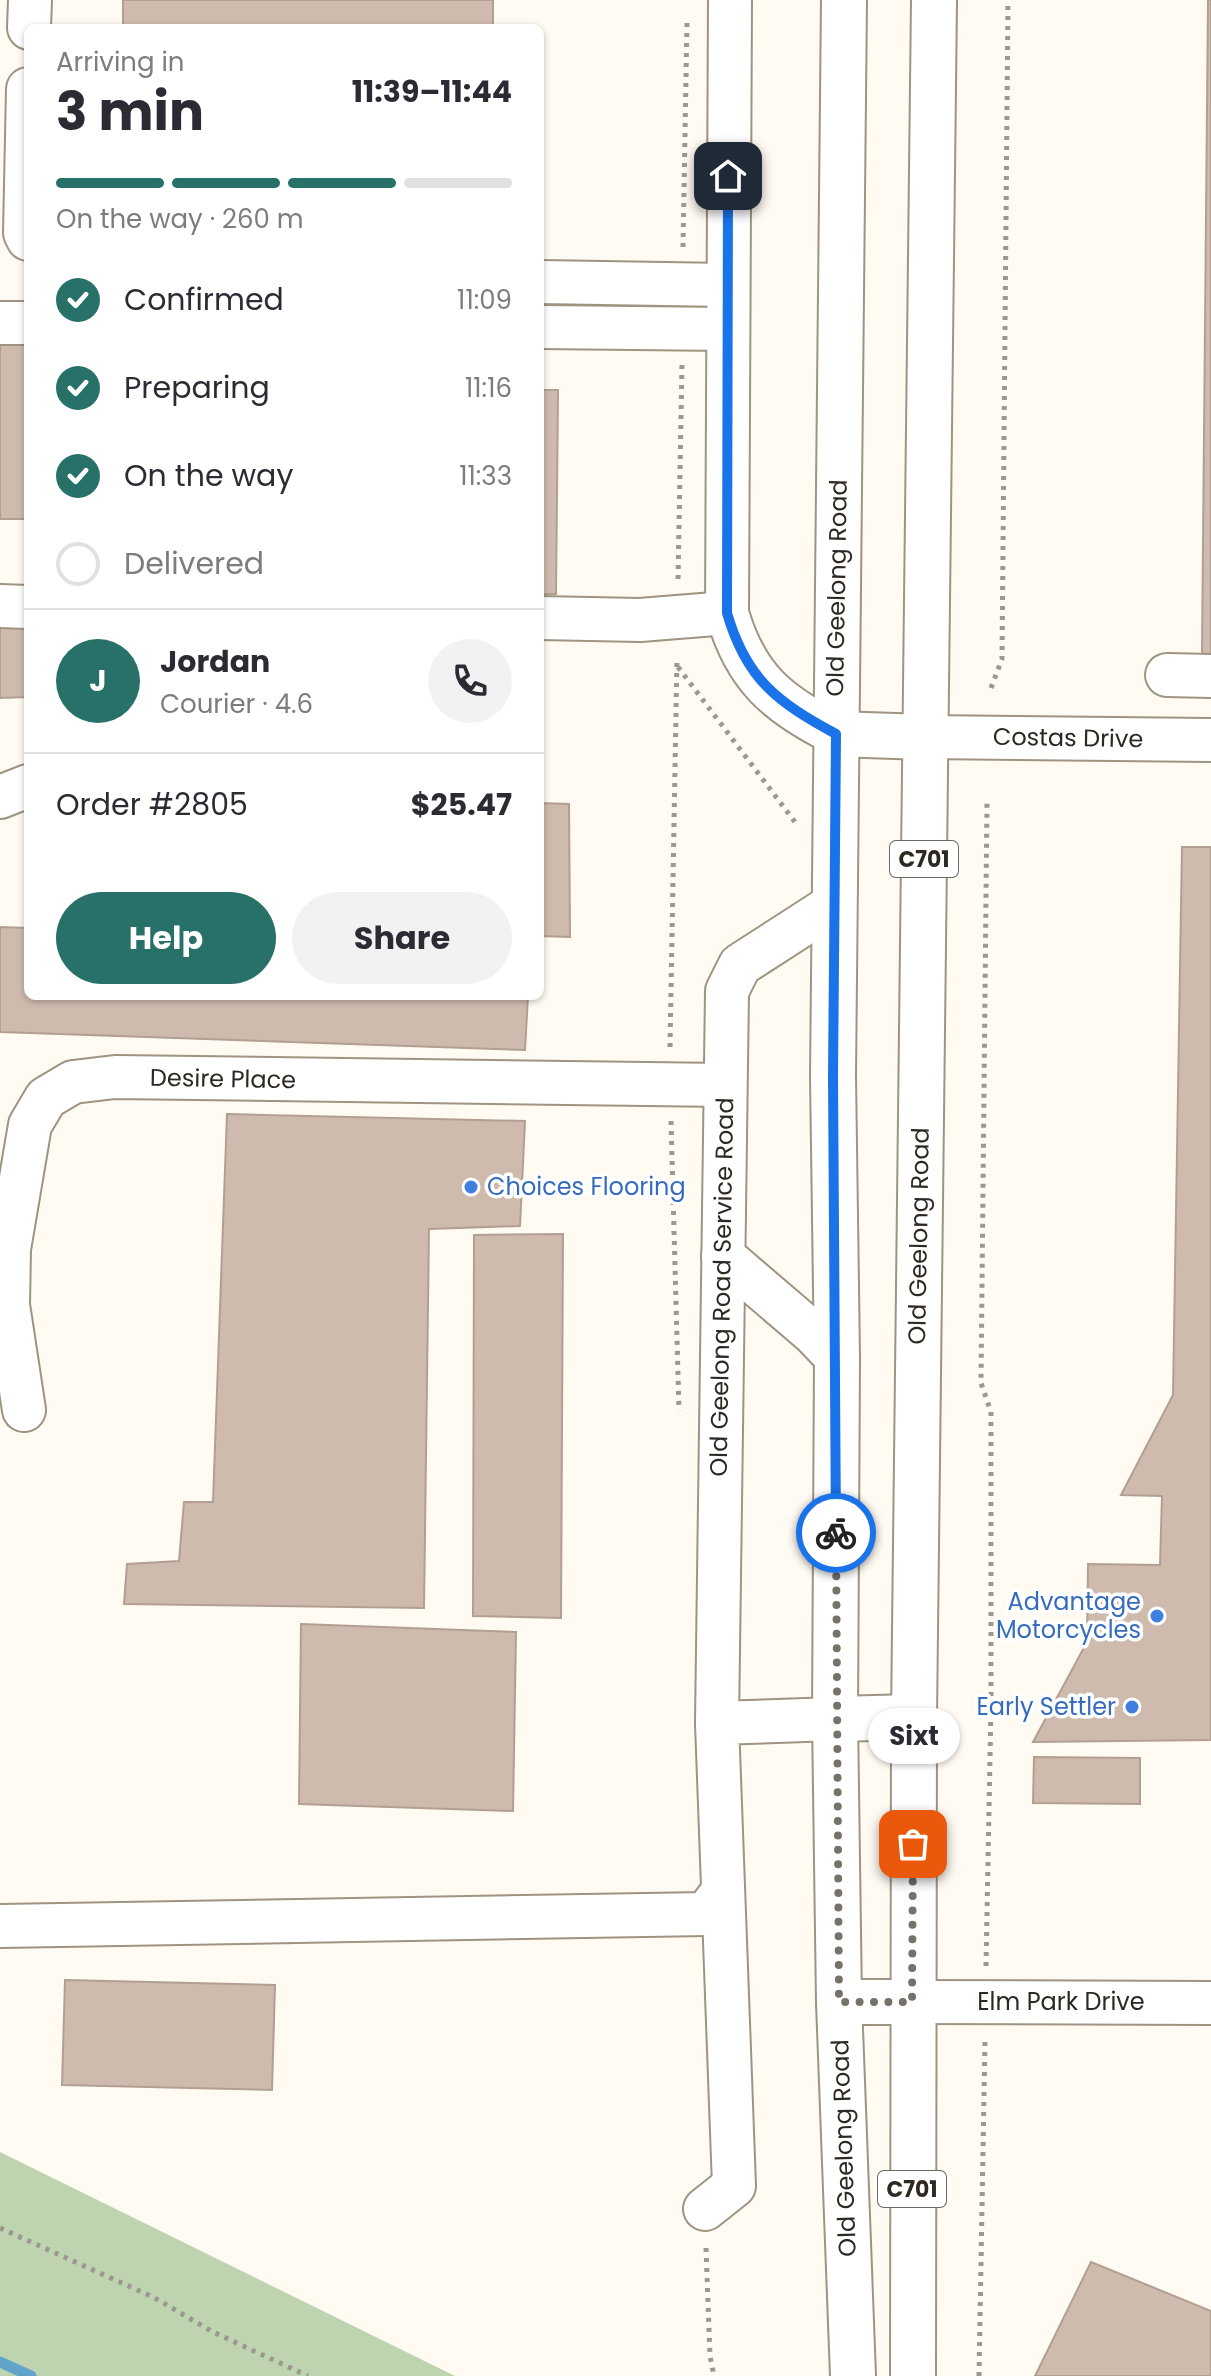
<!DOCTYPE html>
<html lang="en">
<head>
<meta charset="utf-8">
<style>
	:root { --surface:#fff; --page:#f2f2f3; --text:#2b2b33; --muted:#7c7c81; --line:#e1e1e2; --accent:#287169 }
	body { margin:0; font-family:Poppins,sans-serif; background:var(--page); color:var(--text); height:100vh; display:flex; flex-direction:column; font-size:30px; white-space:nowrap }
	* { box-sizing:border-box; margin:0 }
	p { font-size:26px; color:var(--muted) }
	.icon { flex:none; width:44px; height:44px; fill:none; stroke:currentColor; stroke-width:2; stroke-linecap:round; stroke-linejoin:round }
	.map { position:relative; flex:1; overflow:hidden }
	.sheet { position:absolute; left:24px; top:24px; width:520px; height:976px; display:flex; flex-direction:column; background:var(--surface); border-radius:12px; box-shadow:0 2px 6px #0004 }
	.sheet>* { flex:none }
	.pin { position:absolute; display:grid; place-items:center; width:68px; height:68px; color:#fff; margin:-34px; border-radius:16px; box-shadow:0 4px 12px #0006 }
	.courier { position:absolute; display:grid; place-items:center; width:80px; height:80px; margin:-40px; border:6px solid #1a73e8; border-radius:50%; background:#fff; color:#222; box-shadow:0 2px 10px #0007 }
	.bubble { position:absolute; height:56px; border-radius:28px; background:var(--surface); box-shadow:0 2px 6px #0004; font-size:26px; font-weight:700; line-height:56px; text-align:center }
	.headline em { font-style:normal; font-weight:700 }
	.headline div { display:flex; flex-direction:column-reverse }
	.headline { display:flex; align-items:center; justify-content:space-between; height:136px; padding:0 32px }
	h1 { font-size:52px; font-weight:700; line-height:60px }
	.bar { display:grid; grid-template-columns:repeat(4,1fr); gap:12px 8px; align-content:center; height:96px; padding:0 32px }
	.bar i { height:10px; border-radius:6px; background:var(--line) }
	.bar .selected { background:var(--accent) }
	.bar p { grid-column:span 4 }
	.line { display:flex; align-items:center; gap:20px; padding:0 32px; border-top:2px solid var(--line) }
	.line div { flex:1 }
	.round { display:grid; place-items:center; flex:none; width:84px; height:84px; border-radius:42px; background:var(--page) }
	ol { padding:0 32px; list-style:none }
	li { display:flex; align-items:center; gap:24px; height:88px }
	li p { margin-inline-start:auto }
	li .icon { padding:8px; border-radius:50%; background:var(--accent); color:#fff; stroke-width:4 }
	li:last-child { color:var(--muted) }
	li i { width:44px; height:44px; border:4px solid var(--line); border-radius:50% }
	.action { display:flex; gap:16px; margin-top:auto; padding:16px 32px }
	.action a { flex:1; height:92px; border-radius:48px; background:var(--accent); color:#fff; font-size:32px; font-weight:700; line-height:92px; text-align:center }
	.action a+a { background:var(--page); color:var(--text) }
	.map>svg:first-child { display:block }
</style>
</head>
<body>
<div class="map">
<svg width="1211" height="2376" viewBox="0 0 1211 2376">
	<rect width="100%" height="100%" fill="#fffaf2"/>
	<polygon fill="#bed4b0" points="0,2152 455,2376 0,2376"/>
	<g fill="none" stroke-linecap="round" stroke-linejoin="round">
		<polyline stroke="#62a3c9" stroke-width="11" points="0,2362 31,2376"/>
	</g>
	<g fill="#cfbbae" stroke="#b29f92" stroke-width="2">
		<rect x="123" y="0" width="370" height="28"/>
		<polygon points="1208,0 1211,0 1211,654 1202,654"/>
		<polygon points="0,343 28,344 28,519 0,519"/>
		<polygon points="540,390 558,390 556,594 540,594"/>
		<polygon points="28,623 28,745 27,745 27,697 0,698 0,624"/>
		<polygon points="540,803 569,804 570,937 540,936"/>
		<polygon points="1182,847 1211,847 1211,1740 1033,1742 1087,1642 1088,1564 1160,1565 1162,1496 1121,1495 1173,1395"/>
		<polygon points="0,927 28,928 28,996 528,996 525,1050 0,1032"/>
		<polygon points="227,1114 525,1121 520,1226 429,1229 424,1608 124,1604 127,1564 179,1561 184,1502 213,1502"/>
		<polygon points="563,1234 561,1618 473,1616 474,1235"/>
		<polygon points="301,1624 516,1632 513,1811 299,1804"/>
		<polygon points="1034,1757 1140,1758 1140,1804 1033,1803"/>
		<polygon points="65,1980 275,1985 272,2090 62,2085"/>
		<polygon points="1091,2262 1211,2311 1211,2376 1035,2376"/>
	</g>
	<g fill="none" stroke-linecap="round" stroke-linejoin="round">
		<g stroke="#9f9381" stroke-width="46">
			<g id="minor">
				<path d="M 730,0 L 727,613 C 746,679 777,703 836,734"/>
				<polyline points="29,28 30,0"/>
				<polyline points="28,89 25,233 28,239"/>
				<polyline points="540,282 727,285"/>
				<polyline points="0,323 28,323"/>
				<polyline points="540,327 727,329"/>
				<polyline points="0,606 28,607"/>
				<polyline points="540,618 640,620 727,613"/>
				<polyline points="1167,675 1211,676"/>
				<polyline points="925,737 1211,740"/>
				<polyline points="0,797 28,786"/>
				<polyline points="723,1256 813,1333 837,1358"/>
				<polyline points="24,1410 8,1305 9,1249 30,1125 46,1098 73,1082 115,1077 725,1085"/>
				<polyline points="717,1723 727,991 740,965 833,905"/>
				<polyline points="0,1926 706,1914 723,1891"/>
				<polyline points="912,2002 1211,2003"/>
				<polyline points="705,2209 734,2186 717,1723 835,1719"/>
			</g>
		</g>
		<g stroke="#9f9381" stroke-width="48">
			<g id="major">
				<polyline points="844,0 833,1076 837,1358 835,1719 839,2002 853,2376"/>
				<polyline points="836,734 925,737"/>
				<polyline points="835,1719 914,1717"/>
				<polyline points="839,2002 912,2002"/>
				<polyline points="913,2376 914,1717 934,0"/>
			</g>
		</g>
		<g stroke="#9c9790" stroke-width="5" stroke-dasharray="4 6" stroke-linecap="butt">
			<polyline points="683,247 687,21"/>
			<polyline points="678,579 682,365"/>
			<polyline points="678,667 795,822"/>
			<polyline points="991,688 1002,659 1008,0"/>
			<polyline points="670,1047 677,657"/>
			<polyline points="671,1121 679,1411"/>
			<polyline points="986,1966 991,1705 991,1412 981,1383 987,800"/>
			<polyline points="0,2228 153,2297 213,2332 308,2376"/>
			<polyline points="706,2248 710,2356 714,2376"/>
			<polyline points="979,2376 985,2039"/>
		</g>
		<use href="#minor" stroke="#fff" stroke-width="42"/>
		<use href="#major" stroke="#fff" stroke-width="44"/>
	</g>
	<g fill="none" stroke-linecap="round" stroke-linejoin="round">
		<polyline stroke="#76726a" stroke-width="8" stroke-dasharray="0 14.4" points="836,1533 839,2002 912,2002 913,1844"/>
		<path stroke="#1a73e8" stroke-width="10" d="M 728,176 L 727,613 C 746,679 777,702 836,734 L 833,1076 L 836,1533"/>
	</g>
	<g fill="#3f7fe0" stroke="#fff" stroke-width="3">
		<circle cx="471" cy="1187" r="8"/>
		<circle cx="1157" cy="1616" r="8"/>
		<circle cx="1132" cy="1707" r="8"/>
	</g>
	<g text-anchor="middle" stroke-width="7" stroke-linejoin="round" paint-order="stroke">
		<g fill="#fff" stroke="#6c6864" stroke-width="2">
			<rect x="890" y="841" width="68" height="36" rx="6"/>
			<rect x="878" y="2171" width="68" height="36" rx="6"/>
		</g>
		<g font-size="22" font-weight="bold" fill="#2d2821">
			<text x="924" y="867">C701</text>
			<text x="912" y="2197">C701</text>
		</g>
		<g font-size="24" fill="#2d2821" stroke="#fff">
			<text transform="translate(837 588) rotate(-89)" y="8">Old Geelong Road</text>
			<text transform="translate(1068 738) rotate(1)" y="8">Costas Drive</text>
			<text transform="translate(223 1079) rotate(1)" y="8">Desire Place</text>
			<text transform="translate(919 1236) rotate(-89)" y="8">Old Geelong Road</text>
			<text transform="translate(722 1287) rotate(-89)" y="8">Old Geelong Road Service Road</text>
			<text x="1061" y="2010">Elm Park Drive</text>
			<text transform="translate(844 2148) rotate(-92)" y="8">Old Geelong Road</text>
		</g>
		<g font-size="24" fill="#366cbe" stroke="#fff" text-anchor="end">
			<text x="487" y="1195" text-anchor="start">Choices Flooring</text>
			<text x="1141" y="1610">Advantage<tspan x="1141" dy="28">Motorcycles</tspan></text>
			<text x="1116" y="1715">Early Settler</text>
		</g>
	</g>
</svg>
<div class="pin" style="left:913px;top:1844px;background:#ea580c"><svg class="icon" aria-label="bag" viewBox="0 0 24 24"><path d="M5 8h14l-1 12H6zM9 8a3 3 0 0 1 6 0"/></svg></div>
<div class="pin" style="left:728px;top:176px;background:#1f2937"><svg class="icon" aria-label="home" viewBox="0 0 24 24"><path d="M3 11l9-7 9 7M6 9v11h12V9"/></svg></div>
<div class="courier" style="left:836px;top:1533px"><svg class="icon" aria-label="bike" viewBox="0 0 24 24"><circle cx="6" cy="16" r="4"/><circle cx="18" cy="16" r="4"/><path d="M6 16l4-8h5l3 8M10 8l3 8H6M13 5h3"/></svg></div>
<div class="bubble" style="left:868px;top:1708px;width:92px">Sixt</div>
<section class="sheet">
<div class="headline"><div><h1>3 min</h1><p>Arriving in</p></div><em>11:39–11:44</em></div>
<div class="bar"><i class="selected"></i><i class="selected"></i><i class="selected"></i><i></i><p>On the way · 260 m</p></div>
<ol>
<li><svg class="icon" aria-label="check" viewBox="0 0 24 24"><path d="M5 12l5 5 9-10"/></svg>Confirmed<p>11:09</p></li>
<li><svg class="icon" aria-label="check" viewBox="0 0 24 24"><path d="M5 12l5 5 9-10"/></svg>Preparing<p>11:16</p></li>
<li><svg class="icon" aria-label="check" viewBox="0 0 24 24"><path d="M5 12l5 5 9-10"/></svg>On the way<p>11:33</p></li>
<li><i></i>Delivered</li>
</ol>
<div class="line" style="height:144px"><b class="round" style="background:var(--accent);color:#fff">J</b><div><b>Jordan</b><p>Courier · 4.6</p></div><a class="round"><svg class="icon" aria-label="phone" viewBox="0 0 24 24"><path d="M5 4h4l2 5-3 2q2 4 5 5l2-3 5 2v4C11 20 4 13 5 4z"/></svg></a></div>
<div class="line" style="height:104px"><div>Order #2805</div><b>$25.47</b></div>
<div class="action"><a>Help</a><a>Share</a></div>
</section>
</div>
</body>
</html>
